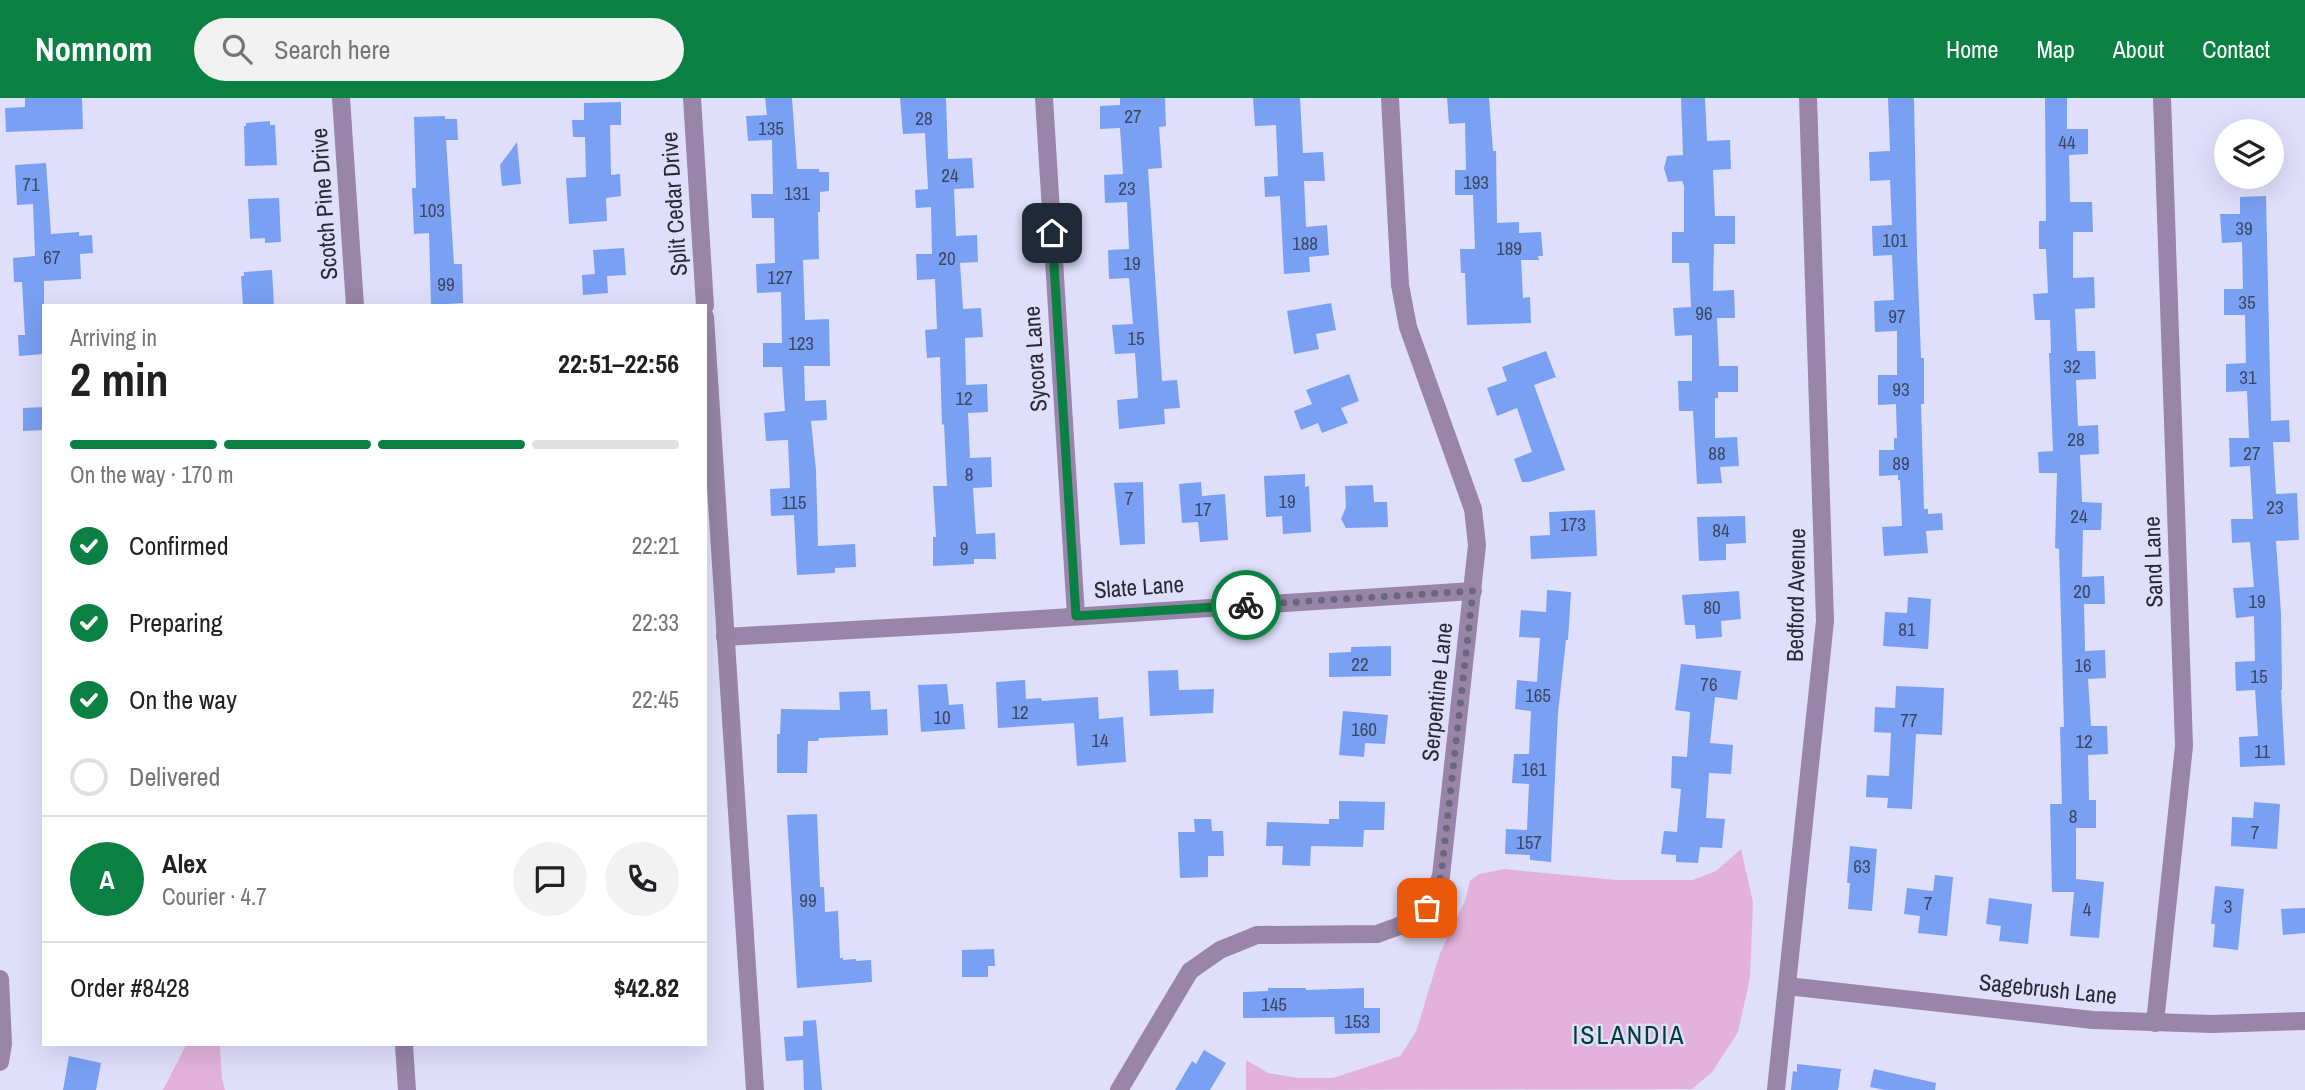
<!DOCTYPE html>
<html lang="en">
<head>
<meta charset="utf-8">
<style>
	:root { --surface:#fff; --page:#f2f2f2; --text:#202124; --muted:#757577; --line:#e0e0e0; --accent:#0b8043 }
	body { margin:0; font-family:"Archivo Narrow",sans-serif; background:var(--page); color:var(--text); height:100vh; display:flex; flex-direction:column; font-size:26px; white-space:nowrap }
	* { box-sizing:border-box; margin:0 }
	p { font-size:23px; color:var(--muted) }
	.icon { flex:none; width:38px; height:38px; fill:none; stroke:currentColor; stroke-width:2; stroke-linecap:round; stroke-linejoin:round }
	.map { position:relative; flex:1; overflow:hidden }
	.side { position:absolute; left:42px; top:206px; width:665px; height:742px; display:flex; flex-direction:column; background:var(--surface); border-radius:0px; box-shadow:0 7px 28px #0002 }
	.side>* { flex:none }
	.tools { position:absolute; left:2214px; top:21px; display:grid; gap:14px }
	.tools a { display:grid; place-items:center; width:70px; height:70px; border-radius:50%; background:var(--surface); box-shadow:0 7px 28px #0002; font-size:35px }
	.pin { position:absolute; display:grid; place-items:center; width:60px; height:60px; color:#fff; margin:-30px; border-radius:14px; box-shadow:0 4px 10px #0006 }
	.courier { position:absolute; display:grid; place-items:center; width:70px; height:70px; margin:-35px; border:5px solid #0b8043; border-radius:50%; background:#fff; color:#222; box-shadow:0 2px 9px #0007 }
	.summary em { font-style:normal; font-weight:800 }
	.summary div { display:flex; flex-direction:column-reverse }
	.summary { display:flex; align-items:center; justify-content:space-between; height:119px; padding:0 28px }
	h1 { font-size:46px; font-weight:800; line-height:52px }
	.bar { display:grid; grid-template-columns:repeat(4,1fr); gap:10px 7px; align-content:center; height:84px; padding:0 28px }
	.bar i { height:9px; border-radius:5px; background:var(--line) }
	.bar .selected { background:var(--accent) }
	.bar p { grid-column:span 4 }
	.line { display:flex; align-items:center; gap:18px; padding:0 28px; border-top:2px solid var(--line) }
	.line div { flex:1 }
	.round { display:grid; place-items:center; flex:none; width:74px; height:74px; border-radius:37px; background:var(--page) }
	ol { padding:0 28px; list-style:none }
	li { display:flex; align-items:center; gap:21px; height:77px }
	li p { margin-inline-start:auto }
	li .icon { padding:7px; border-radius:50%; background:var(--accent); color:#fff; stroke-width:4 }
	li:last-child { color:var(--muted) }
	li i { width:38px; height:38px; border:4px solid var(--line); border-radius:50% }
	header { display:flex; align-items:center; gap:42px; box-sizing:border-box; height:98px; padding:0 35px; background:var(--accent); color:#fff }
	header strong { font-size:33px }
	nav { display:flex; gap:38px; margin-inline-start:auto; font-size:24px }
	.search { width:490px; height:63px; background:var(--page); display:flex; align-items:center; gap:18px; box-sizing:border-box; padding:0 24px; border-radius:38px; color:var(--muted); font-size:26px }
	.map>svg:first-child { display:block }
</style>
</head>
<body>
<header>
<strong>Nomnom</strong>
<div class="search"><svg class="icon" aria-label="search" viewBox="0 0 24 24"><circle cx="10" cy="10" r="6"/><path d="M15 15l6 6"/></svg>Search here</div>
<nav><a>Home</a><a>Map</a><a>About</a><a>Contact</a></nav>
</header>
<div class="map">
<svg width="2305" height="992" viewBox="0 0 2305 992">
	<rect width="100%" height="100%" fill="#dfdffb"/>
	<g fill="#e2b2dd">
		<polygon points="1741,751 1753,805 1750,880 1738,934 1712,974 1692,991 1246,992 1246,962 1268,975 1298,980 1333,980 1400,958 1416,934 1440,855 1465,803 1470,783 1479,776 1504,771 1617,782 1693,782 1716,773"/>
		<polygon points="186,947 220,947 222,981 225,992 163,992"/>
	</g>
	<g fill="#7aa0f3">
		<polygon points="25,0 82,0 83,31 6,34 5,10 25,9"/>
		<polygon points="765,0 792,0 797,71 819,71 819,74 829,74 829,93 820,94 820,114 818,114 819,161 803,162 805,222 829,221 830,268 804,268 805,303 826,302 827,322 811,323 816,372 818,448 855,446 856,469 835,470 835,475 797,477 794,417 771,418 770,391 790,390 788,342 766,343 764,315 785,313 782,269 763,269 763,245 782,245 781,194 757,195 756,166 775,165 774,120 752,120 751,96 773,96 772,42 748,43 746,18 767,17"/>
		<polygon points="900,0 946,0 948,61 972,60 974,90 954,91 956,138 977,137 978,164 960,165 963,211 981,210 983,239 965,240 966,287 987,286 988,314 968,315 970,360 991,359 992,389 973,390 976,436 995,435 996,461 974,461 974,466 933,468 933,439 936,439 933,388 947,388 944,326 942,327 940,259 927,260 925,232 937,231 935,181 917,182 916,156 932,156 931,109 916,110 915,92 928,91 925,35 903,36"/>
		<polygon points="1120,0 1165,0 1166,28 1159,29 1162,70 1148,71 1162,283 1177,282 1180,310 1164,311 1165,326 1119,331 1117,302 1138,300 1135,255 1115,256 1112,227 1133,226 1129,180 1109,181 1108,152 1129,151 1127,104 1105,105 1104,77 1123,76 1120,30 1100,31 1100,8 1120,7"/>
		<polygon points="1253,0 1300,0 1303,55 1323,54 1325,83 1304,83 1306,129 1327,127 1329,157 1309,159 1310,174 1284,176 1280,98 1265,99 1264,79 1278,78 1276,27 1255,28"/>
		<polygon points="1447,0 1489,0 1493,53 1496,53 1497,125 1519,124 1519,135 1541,134 1543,158 1538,158 1539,162 1521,162 1523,200 1530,199 1531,225 1467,227 1465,175 1461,175 1460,151 1475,151 1473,97 1455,97 1455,72 1466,72 1465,25 1449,26"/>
		<polygon points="1681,0 1705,0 1707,43 1730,42 1731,71 1713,72 1715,118 1735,118 1735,146 1714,146 1713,193 1734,192 1735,220 1717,220 1719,268 1738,268 1738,294 1718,294 1718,300 1715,300 1715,340 1737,339 1739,368 1720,369 1722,385 1697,386 1693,313 1679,313 1678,283 1692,283 1692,237 1675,238 1673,210 1691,209 1689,165 1672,165 1672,134 1684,134 1684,88 1682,83 1668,84 1664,70 1667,58 1683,57"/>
		<polygon points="1888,0 1914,0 1917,156 1921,260 1924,260 1924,306 1921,306 1924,411 1928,411 1928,416 1942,415 1943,432 1926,433 1928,455 1884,458 1882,429 1902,428 1900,382 1898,382 1898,377 1879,378 1879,352 1894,352 1894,340 1897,340 1896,306 1878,307 1878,277 1897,277 1897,233 1875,234 1874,203 1894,202 1892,157 1873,158 1872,128 1892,127 1890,82 1870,83 1869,54 1890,53"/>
		<polygon points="2045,0 2067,0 2067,31 2088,31 2088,56 2069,57 2070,104 2092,104 2093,134 2073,134 2073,180 2094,179 2095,210 2075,211 2077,253 2095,253 2096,281 2076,282 2078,328 2098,327 2099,356 2080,357 2082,404 2102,405 2101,432 2083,432 2082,479 2104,478 2105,506 2084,506 2085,553 2105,552 2106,580 2088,581 2091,628 2107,628 2108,656 2088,657 2089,702 2096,702 2096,730 2076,730 2076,781 2104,784 2099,840 2070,838 2074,794 2052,794 2050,706 2062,706 2060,629 2064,629 2059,451 2055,450 2057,375 2039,375 2038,354 2053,353 2049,255 2051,255 2050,222 2035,222 2033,196 2048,195 2046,151 2039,151 2039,123 2046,123"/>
		<polygon points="621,4 621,27 610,27 611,77 620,76 621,98 606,100 607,123 569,126 566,80 586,79 585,39 573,39 572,22 584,22 584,5"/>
		<polygon points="445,18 445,21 457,21 458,42 446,42 454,166 462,166 463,205 431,207 429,135 414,136 412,90 416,90 414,19"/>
		<polygon points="270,23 270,27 275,27 277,67 245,68 244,28 246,28 246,25"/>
		<polygon points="517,44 521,86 502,88 500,67"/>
		<polygon points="46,65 51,136 79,134 79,138 92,137 93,155 80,156 81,181 44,183 44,256 19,258 18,237 25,237 22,184 14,184 13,160 35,158 33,106 17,107 15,67"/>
		<polygon points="2266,98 2271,323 2289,322 2290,344 2273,344 2276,396 2297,395 2299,442 2276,443 2281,516 2282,592 2281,592 2285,667 2240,669 2239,639 2258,638 2255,592 2236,593 2235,564 2255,563 2254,518 2236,520 2233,490 2254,489 2250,444 2232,445 2231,421 2253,421 2250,368 2230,369 2229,340 2249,340 2247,293 2226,294 2226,266 2246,265 2245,217 2224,217 2224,191 2243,191 2242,144 2222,145 2220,116 2240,116 2240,99"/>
		<polygon points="279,100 281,144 265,145 265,140 250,141 248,101"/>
		<polygon points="624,150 626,177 607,178 608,195 583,197 582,177 595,176 593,152"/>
		<polygon points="272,172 274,208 243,208 241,178 244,178 244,174"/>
		<polygon points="1331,205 1336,232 1316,236 1319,251 1294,256 1287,213"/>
		<polygon points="1546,253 1556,279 1534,287 1565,372 1529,384 1522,384 1514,361 1532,354 1517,310 1497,318 1487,290 1507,283 1502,269"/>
		<polygon points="1349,276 1359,303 1341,310 1348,325 1322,335 1318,325 1301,332 1294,313 1312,306 1306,292"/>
		<polygon points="44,309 44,332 23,333 23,310"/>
		<polygon points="1305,376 1305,389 1309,388 1311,434 1283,436 1282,418 1266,419 1264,378"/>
		<polygon points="1143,384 1145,446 1120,447 1114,385"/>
		<polygon points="1201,384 1202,398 1225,396 1228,442 1200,444 1198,424 1182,425 1179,386"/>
		<polygon points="1373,387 1374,404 1387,404 1388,429 1346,430 1341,421 1346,409 1345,388"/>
		<polygon points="1595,412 1597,458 1531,461 1530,438 1550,437 1549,414"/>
		<polygon points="1745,418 1746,445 1726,446 1726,462 1699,463 1697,419"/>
		<polygon points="1547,492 1571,494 1568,542 1566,542 1558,615 1551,764 1530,762 1530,757 1505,756 1506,731 1527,732 1529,686 1512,685 1514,656 1529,656 1531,613 1515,611 1517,582 1537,584 1540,540 1519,539 1521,512 1546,514"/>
		<polygon points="1739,493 1741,521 1721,523 1722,539 1696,541 1695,527 1685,527 1682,497"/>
		<polygon points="1908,499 1931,501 1928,551 1883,548 1885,514 1907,515"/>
		<polygon points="1391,548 1391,578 1329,579 1329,555 1351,554 1351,549"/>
		<polygon points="1681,566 1741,573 1737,602 1715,599 1710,645 1733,647 1731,676 1709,675 1706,720 1725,721 1722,750 1700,749 1698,765 1676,764 1676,757 1661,756 1664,733 1677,734 1681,691 1671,690 1672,658 1687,659 1690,614 1675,612"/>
		<polygon points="1178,572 1179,592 1214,591 1213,615 1150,618 1148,573"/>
		<polygon points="1025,582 1026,601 1041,600 1042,603 1098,599 1099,621 1123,619 1126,664 1077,668 1074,625 998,630 996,584"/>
		<polygon points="947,586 949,607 963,606 965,631 921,634 918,587"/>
		<polygon points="1896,588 1944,590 1942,637 1916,636 1912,711 1887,710 1888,700 1866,699 1867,677 1889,678 1891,635 1874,634 1875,609 1895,610"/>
		<polygon points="870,593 871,612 887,611 888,637 819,640 818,643 808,643 807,675 777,675 777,636 780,636 781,611 840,612 839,594"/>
		<polygon points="1343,613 1388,617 1385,646 1365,645 1364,659 1339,657"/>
		<polygon points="1339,703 1385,704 1384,732 1364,732 1363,749 1311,748 1310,768 1282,767 1283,748 1266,748 1267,724 1329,726 1329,721 1339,721"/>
		<polygon points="2254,704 2280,706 2277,751 2231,748 2232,719 2253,720"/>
		<polygon points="817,716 820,789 824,789 825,814 838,813 840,860 843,860 843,862 856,861 856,863 871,862 872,884 797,890 787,717"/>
		<polygon points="1194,721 1211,721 1212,733 1223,733 1224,758 1208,758 1208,779 1180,780 1178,734 1195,734"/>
		<polygon points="1850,748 1877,751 1872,813 1848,811 1850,785 1847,785"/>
		<polygon points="1935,777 1953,779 1947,838 1918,835 1920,818 1904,816 1907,790 1933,793"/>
		<polygon points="2215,788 2244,791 2238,852 2213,849 2215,826 2211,826"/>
		<polygon points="1989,800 2032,806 2028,846 1999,843 2001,828 1986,826"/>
		<polygon points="2305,810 2305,835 2283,837 2281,811"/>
		<polygon points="994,851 995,868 988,868 988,879 962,879 962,852"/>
		<polygon points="1268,890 1306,890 1306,892 1364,890 1364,910 1380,910 1380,935 1335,936 1334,919 1243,920 1243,894 1268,893"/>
		<polygon points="816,922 822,992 804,992 803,962 786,963 784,939 803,938 803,923"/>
		<polygon points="1204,952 1226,965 1210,992 1175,992 1192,963 1196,966"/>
		<polygon points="69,958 101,965 96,992 63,992"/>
		<polygon points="1797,966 1841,971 1838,992 1791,992 1793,973 1797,974"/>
		<polygon points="1874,971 1936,985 1935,992 1885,992 1870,989"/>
	</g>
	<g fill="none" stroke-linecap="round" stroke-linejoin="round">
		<g stroke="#9885a9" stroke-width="18">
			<polyline points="341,0 355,208"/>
			<polyline points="692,0 705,208"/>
			<polyline points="1044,0 1076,518"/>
			<polyline points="705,219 755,992"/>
			<polyline points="725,539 960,526 1473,493"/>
			<polyline points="0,881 3,946 0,964"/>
			<polyline points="1787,888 2093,922 2212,926 2305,923"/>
			<polyline points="2155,925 2184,648 2162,0"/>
			<polyline points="404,947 407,992"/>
			<polyline points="1119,992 1190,873 1220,852 1257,837 1377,836 1410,824 1427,810 1441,778 1477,447 1473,411 1408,229 1400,187 1390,0"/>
			<polyline points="1776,992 1825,523 1808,0"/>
		</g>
	</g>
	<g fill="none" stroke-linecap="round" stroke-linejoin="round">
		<polyline stroke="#69697b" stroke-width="7" stroke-dasharray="0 12.6" points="1246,507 1473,493 1441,778 1427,810"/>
		<polyline stroke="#0b8043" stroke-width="9" points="1052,135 1076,518 1246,507"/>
	</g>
	<g text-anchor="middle" stroke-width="5" stroke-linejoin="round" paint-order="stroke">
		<g font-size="19" fill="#3d4765">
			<text x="1133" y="25">27</text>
			<text x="924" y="27">28</text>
			<text x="771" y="37">135</text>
			<text x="2067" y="51">44</text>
			<text x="950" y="84">24</text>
			<text x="1476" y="91">193</text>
			<text x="31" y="93">71</text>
			<text x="1127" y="97">23</text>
			<text x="797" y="102">131</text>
			<text x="432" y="119">103</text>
			<text x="2244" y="137">39</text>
			<text x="1895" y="149">101</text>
			<text x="1305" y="152">188</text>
			<text x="1509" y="157">189</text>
			<text x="52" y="166">67</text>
			<text x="947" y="167">20</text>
			<text x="1132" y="172">19</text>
			<text x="780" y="186">127</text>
			<text x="446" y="193">99</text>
			<text x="2247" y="211">35</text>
			<text x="1704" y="222">96</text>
			<text x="1897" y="225">97</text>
			<text x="1136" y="247">15</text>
			<text x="801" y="252">123</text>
			<text x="2072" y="275">32</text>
			<text x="2248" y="286">31</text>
			<text x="1901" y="298">93</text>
			<text x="964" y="307">12</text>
			<text x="2076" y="348">28</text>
			<text x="1717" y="362">88</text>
			<text x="2252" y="362">27</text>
			<text x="1901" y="372">89</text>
			<text x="969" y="383">8</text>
			<text x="1129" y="407">7</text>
			<text x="1287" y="410">19</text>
			<text x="794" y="411">115</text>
			<text x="2275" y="416">23</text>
			<text x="1203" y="418">17</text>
			<text x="2079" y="425">24</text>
			<text x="1573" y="433">173</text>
			<text x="1721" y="439">84</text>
			<text x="964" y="457">9</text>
			<text x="2082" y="500">20</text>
			<text x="2257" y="510">19</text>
			<text x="1712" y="516">80</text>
			<text x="1907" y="538">81</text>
			<text x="1360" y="573">22</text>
			<text x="2083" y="574">16</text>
			<text x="2259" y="585">15</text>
			<text x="1709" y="593">76</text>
			<text x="1538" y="604">165</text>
			<text x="1020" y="621">12</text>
			<text x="942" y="626">10</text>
			<text x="1909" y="629">77</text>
			<text x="1364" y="638">160</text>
			<text x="1100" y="649">14</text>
			<text x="2084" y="650">12</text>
			<text x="2262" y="660">11</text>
			<text x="1534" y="678">161</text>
			<text x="2073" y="725">8</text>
			<text x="2255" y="741">7</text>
			<text x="1529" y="751">157</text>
			<text x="1862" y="775">63</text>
			<text x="808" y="809">99</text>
			<text x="1928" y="812">7</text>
			<text x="2228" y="815">3</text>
			<text x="2087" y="818">4</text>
			<text x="1274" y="913">145</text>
			<text x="1357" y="930">153</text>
		</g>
		<g font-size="23" fill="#292936" stroke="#dfdffb">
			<text transform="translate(324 106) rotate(-94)" y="8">Scotch Pine Drive</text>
			<text transform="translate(674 106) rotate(-94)" y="8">Split Cedar Drive</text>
			<text transform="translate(1035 261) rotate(-94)" y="8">Sycora Lane</text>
			<text transform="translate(2153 464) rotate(-92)" y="8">Sand Lane</text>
			<text transform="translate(1139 489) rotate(-4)" y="8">Slate Lane</text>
			<text transform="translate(1796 497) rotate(-89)" y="8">Bedford Avenue</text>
			<text transform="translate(1437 594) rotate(-84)" y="8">Serpentine Lane</text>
			<text transform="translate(2048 891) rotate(6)" y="8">Sagebrush Lane</text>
		</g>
		<g font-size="26" letter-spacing="2" fill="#003d34" stroke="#dfdffb">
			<text x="1629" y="946">ISLANDIA</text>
		</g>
	</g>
</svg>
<div class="tools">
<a><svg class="icon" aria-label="layers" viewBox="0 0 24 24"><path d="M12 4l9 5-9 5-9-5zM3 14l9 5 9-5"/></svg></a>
</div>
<div class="pin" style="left:1427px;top:810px;background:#ea580c"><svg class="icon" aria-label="bag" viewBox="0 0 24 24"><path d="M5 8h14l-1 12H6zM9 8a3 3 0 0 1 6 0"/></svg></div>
<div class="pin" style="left:1052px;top:135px;background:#1f2937"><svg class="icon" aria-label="home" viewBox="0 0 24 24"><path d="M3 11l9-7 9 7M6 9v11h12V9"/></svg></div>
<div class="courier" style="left:1246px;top:507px"><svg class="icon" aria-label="bike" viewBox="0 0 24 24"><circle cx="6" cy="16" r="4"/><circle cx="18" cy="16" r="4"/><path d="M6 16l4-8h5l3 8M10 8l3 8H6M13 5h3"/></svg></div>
<section class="side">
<div class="summary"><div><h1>2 min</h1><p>Arriving in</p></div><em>22:51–22:56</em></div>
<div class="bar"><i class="selected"></i><i class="selected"></i><i class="selected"></i><i></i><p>On the way · 170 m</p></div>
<ol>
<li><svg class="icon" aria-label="check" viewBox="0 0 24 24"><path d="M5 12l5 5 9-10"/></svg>Confirmed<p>22:21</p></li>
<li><svg class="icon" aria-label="check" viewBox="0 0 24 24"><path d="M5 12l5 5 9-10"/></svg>Preparing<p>22:33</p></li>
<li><svg class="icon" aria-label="check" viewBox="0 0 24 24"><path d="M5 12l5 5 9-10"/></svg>On the way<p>22:45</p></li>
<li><i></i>Delivered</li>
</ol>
<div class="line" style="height:126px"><b class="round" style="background:var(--accent);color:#fff">A</b><div><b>Alex</b><p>Courier · 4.7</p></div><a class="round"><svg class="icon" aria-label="chat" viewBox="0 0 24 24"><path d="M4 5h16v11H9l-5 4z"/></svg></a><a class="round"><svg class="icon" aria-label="phone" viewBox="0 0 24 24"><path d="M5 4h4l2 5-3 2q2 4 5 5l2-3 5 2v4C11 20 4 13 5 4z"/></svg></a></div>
<div class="line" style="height:91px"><div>Order #8428</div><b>$42.82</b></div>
</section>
</div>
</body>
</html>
